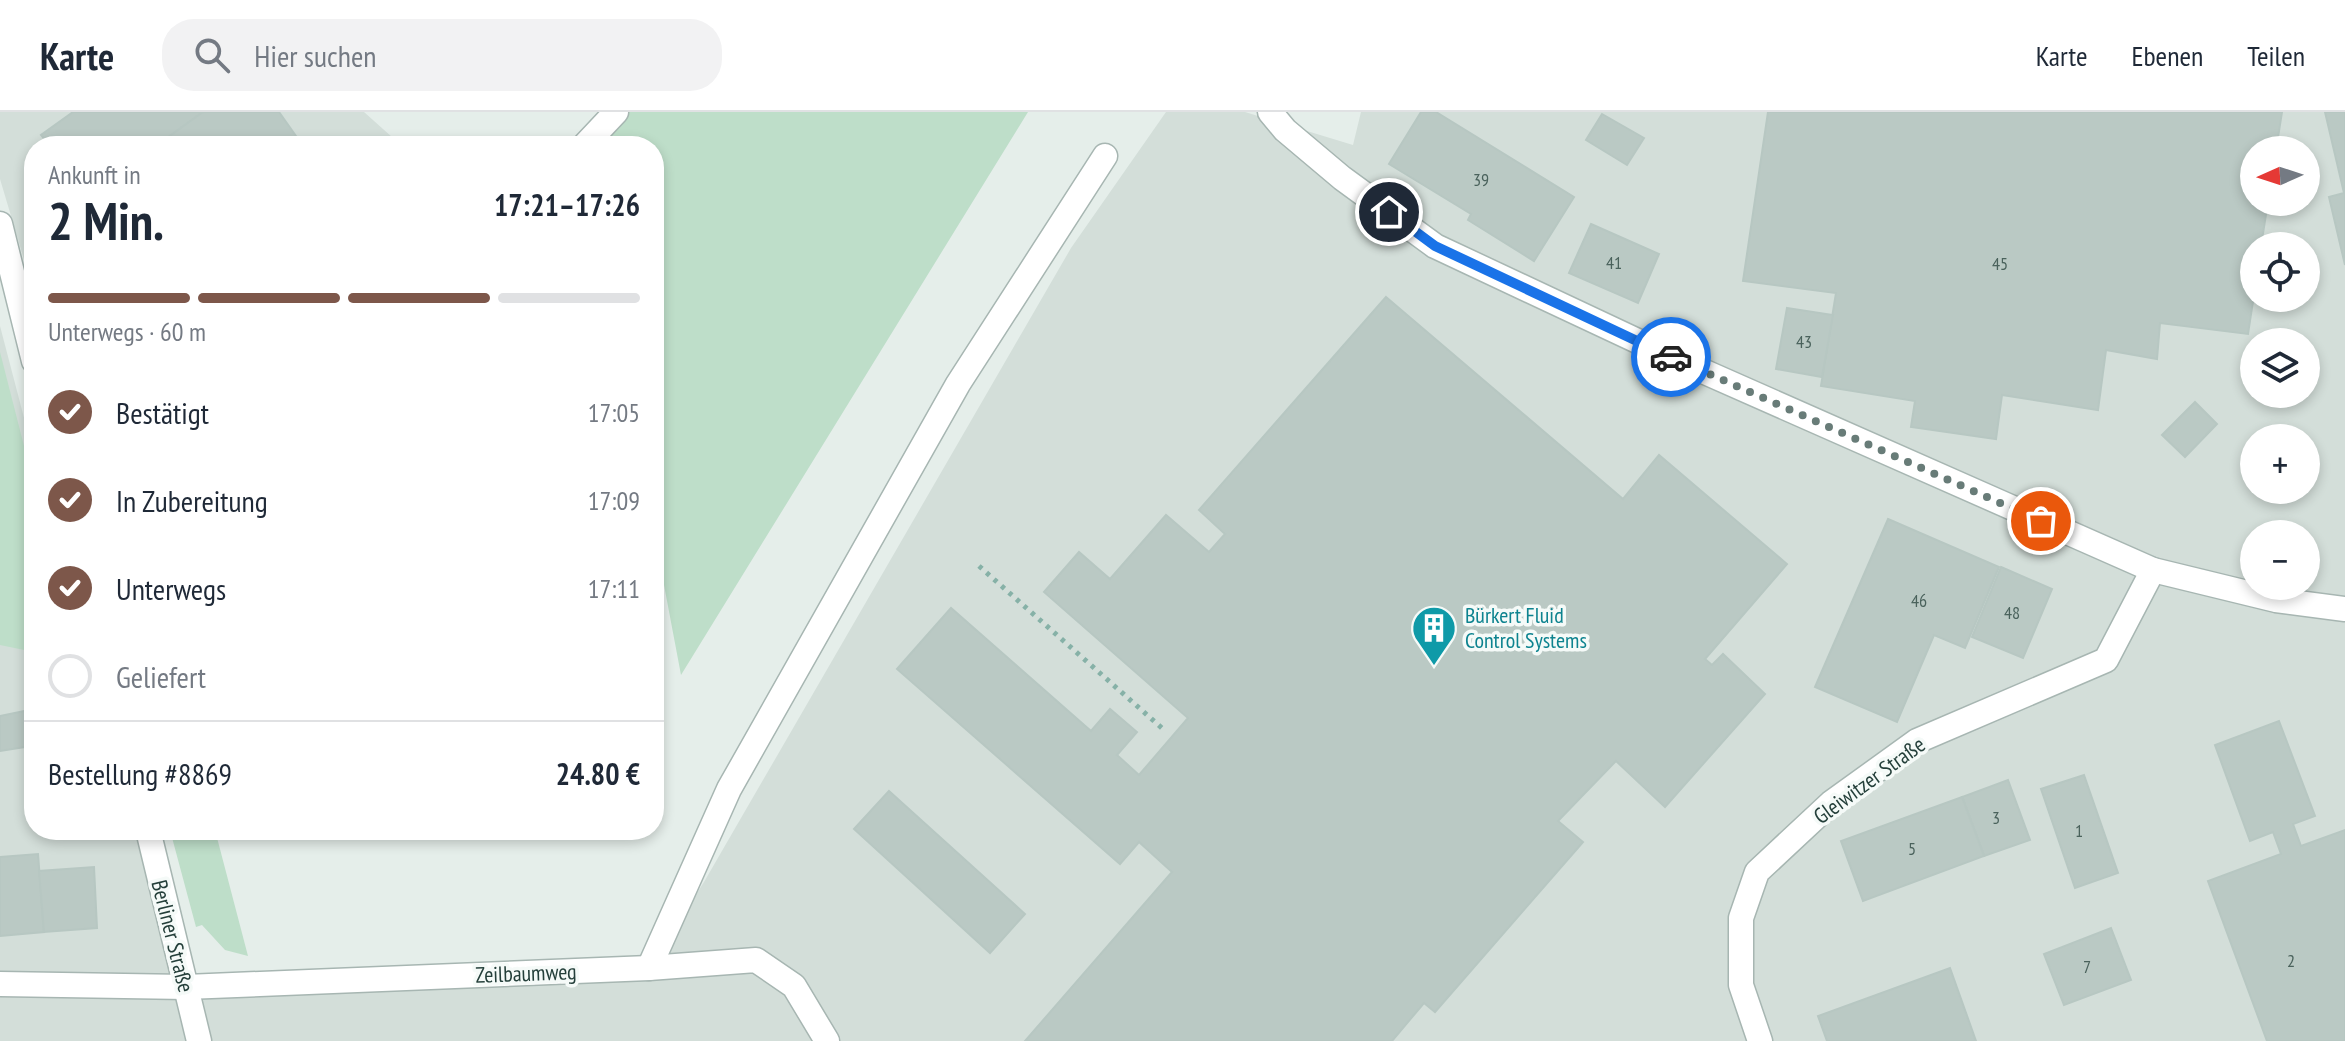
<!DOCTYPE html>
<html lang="de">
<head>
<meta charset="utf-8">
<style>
	:root { --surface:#fff; --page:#f2f2f3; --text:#1f2937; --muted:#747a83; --line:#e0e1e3; --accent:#7d574a }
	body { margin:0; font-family:"PT Sans Narrow",sans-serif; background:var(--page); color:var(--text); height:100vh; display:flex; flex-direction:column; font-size:30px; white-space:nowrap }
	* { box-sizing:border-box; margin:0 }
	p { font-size:26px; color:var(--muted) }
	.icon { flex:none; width:44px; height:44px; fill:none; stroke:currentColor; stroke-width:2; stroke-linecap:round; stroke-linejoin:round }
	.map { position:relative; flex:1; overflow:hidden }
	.panel { position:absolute; left:24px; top:24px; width:640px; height:704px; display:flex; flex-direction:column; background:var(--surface); border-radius:32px; box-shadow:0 4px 12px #0003 }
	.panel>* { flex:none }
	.needle { width:52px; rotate:267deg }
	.tools { position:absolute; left:2240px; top:24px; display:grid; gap:16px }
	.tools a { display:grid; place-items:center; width:80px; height:80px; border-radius:50%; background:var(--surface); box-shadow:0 4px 12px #0003; font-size:40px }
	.pin { position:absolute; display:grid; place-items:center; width:68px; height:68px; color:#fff; margin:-34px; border:4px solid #fff; border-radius:50%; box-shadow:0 2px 8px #0007 }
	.courier { position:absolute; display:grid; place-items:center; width:80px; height:80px; margin:-40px; border:6px solid #1a73e8; border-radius:50%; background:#fff; color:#222; box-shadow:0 2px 10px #0007 }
	.head em { font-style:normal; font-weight:700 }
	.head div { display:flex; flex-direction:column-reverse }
	.head { display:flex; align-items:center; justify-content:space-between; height:136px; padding:0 24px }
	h1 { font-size:52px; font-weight:700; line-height:60px }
	.bar { display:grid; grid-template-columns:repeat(4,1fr); gap:12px 8px; align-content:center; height:96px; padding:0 24px }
	.bar i { height:10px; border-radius:6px; background:var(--line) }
	.bar .current { background:var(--accent) }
	.bar p { grid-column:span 4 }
	.line { display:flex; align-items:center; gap:20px; padding:0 24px; border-top:2px solid var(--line) }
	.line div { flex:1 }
	ol { padding:0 24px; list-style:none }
	li { display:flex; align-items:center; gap:24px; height:88px }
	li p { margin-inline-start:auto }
	li .icon { padding:8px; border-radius:50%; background:var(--accent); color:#fff; stroke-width:4 }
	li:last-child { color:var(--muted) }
	li i { width:44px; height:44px; border:4px solid var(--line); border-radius:50% }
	header { display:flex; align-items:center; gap:48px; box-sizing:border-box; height:112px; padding:0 40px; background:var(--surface); border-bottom:2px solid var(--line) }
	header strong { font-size:38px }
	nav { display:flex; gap:44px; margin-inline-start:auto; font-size:28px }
	.search { width:560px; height:72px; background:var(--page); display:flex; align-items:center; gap:20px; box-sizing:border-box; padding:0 28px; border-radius:32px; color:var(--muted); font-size:30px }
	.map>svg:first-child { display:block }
</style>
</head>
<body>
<header>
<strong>Karte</strong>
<div class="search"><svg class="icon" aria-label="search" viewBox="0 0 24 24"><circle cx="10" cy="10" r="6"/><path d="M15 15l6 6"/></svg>Hier suchen</div>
<nav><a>Karte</a><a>Ebenen</a><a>Teilen</a></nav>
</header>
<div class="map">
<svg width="2345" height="929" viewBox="0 0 2345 929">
	<rect width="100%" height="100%" fill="#e5eeea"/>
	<g fill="#d3ded9" fill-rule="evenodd">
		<polygon points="0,0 364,0 402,34 34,34 34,181 0,67"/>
		<path d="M 1166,0 L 1245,0 L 1353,33 L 1361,0 L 2345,0 L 2345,929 L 0,929 L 0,214 L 34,344 L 34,718 L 139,718 L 186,875 L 649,856 L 704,770 L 1071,136 ZM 2254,38 L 2306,38 L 2306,90 L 2254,90 ZM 2254,134 L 2306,134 L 2306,186 L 2254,186 ZM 2254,230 L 2306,230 L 2306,282 L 2254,282 ZM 2254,326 L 2306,326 L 2306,378 L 2254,378 ZM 2254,422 L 2306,422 L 2306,474 L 2254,474 Z"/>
	</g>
	<g fill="#bedec9">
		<polygon points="629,0 1028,0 681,563 654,420 654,34 598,34"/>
		<polygon points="0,240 34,373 34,540 0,533"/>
		<polygon points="170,718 215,718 248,844 225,838 202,813 196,815"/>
	</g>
	<g fill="#bac9c4" stroke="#b7c7c2" stroke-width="2">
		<polygon points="73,0 203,0 156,34 50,34 41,23"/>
		<polygon points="203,0 279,0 303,34 156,34"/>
		<polygon points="1421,0 1436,0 1574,85 1534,149 1468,108 1471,102 1389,52"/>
		<polygon points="1768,0 2282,0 2276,38 2254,38 2254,90 2268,90 2261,134 2254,134 2254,183 2248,222 2160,211 2157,247 2106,238 2098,298 2002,283 1996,327 1911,315 1915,289 1821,274 1836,181 1743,169"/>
		<polygon points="2325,0 2345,0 2345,153 2329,85 2344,81"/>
		<polygon points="1602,2 1644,26 1627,53 1586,28"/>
		<polygon points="1591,112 1659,142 1638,191 1569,161"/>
		<polygon points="1386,185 1623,387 1659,343 1787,452 1705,547 1712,553 1723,542 1765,582 1665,695 1616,649 1558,709 1583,730 1435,900 1424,891 1392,929 1025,929 1172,760 1139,730 1120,752 897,557 951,496 1091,619 1110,597 1137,620 1117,643 1139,663 1188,606 1044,480 1079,440 1110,467 1166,403 1209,440 1225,422 1199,398"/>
		<polygon points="1787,196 1833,203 1822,265 1776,257"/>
		<polygon points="2195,290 2217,312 2185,345 2162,323"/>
		<polygon points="1888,407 1999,455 1965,536 1934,523 1897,610 1815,575"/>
		<polygon points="2001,455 2052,477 2023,546 1972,525"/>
		<polygon points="34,597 34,672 33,672 25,635 0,639 0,604"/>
		<polygon points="2279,609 2315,704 2293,712 2301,734 2345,718 2345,929 2267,929 2208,769 2281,742 2273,720 2250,729 2215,633"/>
		<polygon points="2084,663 2118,761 2075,776 2041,677"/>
		<polygon points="2008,668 2030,728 1984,744 1962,685"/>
		<polygon points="889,679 1025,802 990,841 854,717"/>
		<polygon points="1962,685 1984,744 1863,789 1841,729"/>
		<polygon points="38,742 44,820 0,824 0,745"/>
		<polygon points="94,755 97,816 44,820 39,759"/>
		<polygon points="2111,816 2131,868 2064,893 2044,842"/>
		<polygon points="1950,856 1976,929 1827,929 1818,904"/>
	</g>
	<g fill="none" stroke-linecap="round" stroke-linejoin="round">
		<g stroke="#a7b6b2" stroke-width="27">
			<g id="minor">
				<polyline points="1270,0 1285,18 1342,66 1435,134 1680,249 2153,458 2276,488 2345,497"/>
				<polyline points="584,34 616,0"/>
				<polyline points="0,112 34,249"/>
				<polyline points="148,718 199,929"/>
				<polyline points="649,856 729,677 958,272 1105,44"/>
				<polyline points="0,872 186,875 649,856 756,848 794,874 827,929"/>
				<polyline points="1760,929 1741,873 1741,806 1757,760 1831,691 1917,629 2106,548 2153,458"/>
			</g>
		</g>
		<polyline stroke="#86b1a7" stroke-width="5" stroke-dasharray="4 6" stroke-linecap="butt" points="979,454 1163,617"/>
		<use href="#minor" stroke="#fff" stroke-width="24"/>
	</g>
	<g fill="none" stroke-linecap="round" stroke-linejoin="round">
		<polyline stroke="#687c78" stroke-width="8" stroke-dasharray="0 14.4" points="1671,245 2041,409"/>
		<polyline stroke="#1a73e8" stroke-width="10" points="1389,100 1435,134 1671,245"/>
	</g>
	<defs>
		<g id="building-pin" transform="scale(2.3)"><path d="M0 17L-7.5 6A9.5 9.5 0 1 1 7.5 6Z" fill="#0f9aa8" stroke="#f5faf8"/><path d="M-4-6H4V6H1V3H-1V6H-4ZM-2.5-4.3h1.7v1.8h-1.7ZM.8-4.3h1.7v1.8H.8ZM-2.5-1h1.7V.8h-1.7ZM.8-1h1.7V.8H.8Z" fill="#fff"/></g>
	</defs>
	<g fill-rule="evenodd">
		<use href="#building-pin" x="1434" y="516"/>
	</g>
	<g text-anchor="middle" stroke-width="7" stroke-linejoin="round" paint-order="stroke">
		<g font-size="18" fill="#4a625c">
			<text x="1481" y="74">39</text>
			<text x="1614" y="157">41</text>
			<text x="2000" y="158">45</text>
			<text x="1804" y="236">43</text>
			<text x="1919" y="495">46</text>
			<text x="2012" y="507">48</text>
			<text x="1996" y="712">3</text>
			<text x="2079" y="725">1</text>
			<text x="1912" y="743">5</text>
			<text x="2291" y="855">2</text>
			<text x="2087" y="861">7</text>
		</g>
		<g font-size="22" fill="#0d838f" stroke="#f5faf8" text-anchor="start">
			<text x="1465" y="511">Bürkert Fluid<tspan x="1465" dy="25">Control Systems</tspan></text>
		</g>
		<g font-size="22" fill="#243f3a" stroke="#f5faf8">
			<text transform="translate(1869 668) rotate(-36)" y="8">Gleiwitzer Straße</text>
			<text transform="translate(173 824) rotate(76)" y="8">Berliner Straße</text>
			<text transform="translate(526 861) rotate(-2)" y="8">Zeilbaumweg</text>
		</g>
	</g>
</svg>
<div class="tools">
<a><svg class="needle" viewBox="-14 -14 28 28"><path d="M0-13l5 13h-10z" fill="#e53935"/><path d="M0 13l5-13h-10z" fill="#747a83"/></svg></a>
<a><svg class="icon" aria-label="locate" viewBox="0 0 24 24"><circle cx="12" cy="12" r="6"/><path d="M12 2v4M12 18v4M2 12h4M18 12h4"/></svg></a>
<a><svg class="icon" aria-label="layers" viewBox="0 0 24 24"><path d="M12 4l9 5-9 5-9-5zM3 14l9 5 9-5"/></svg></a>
<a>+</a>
<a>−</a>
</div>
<div class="pin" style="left:2041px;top:409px;background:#ea580c"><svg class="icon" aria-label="bag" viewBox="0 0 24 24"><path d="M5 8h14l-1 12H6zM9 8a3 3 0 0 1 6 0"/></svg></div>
<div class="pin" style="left:1389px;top:100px;background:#1f2937"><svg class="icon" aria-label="home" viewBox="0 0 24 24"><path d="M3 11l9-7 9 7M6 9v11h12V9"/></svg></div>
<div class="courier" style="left:1671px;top:245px"><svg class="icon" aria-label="car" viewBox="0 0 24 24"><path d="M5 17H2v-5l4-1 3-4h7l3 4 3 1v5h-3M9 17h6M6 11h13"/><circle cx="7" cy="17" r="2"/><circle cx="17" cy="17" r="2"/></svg></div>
<section class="panel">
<div class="head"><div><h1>2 Min.</h1><p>Ankunft in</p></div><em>17:21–17:26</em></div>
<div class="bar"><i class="current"></i><i class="current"></i><i class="current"></i><i></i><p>Unterwegs · 60 m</p></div>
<ol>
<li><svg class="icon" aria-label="check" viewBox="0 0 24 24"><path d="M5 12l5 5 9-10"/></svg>Bestätigt<p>17:05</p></li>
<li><svg class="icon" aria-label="check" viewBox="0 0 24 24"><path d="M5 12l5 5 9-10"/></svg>In Zubereitung<p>17:09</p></li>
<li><svg class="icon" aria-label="check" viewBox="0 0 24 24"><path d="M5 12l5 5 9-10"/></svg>Unterwegs<p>17:11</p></li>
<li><i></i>Geliefert</li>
</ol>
<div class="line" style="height:104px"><div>Bestellung #8869</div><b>24.80 €</b></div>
</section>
</div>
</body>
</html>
